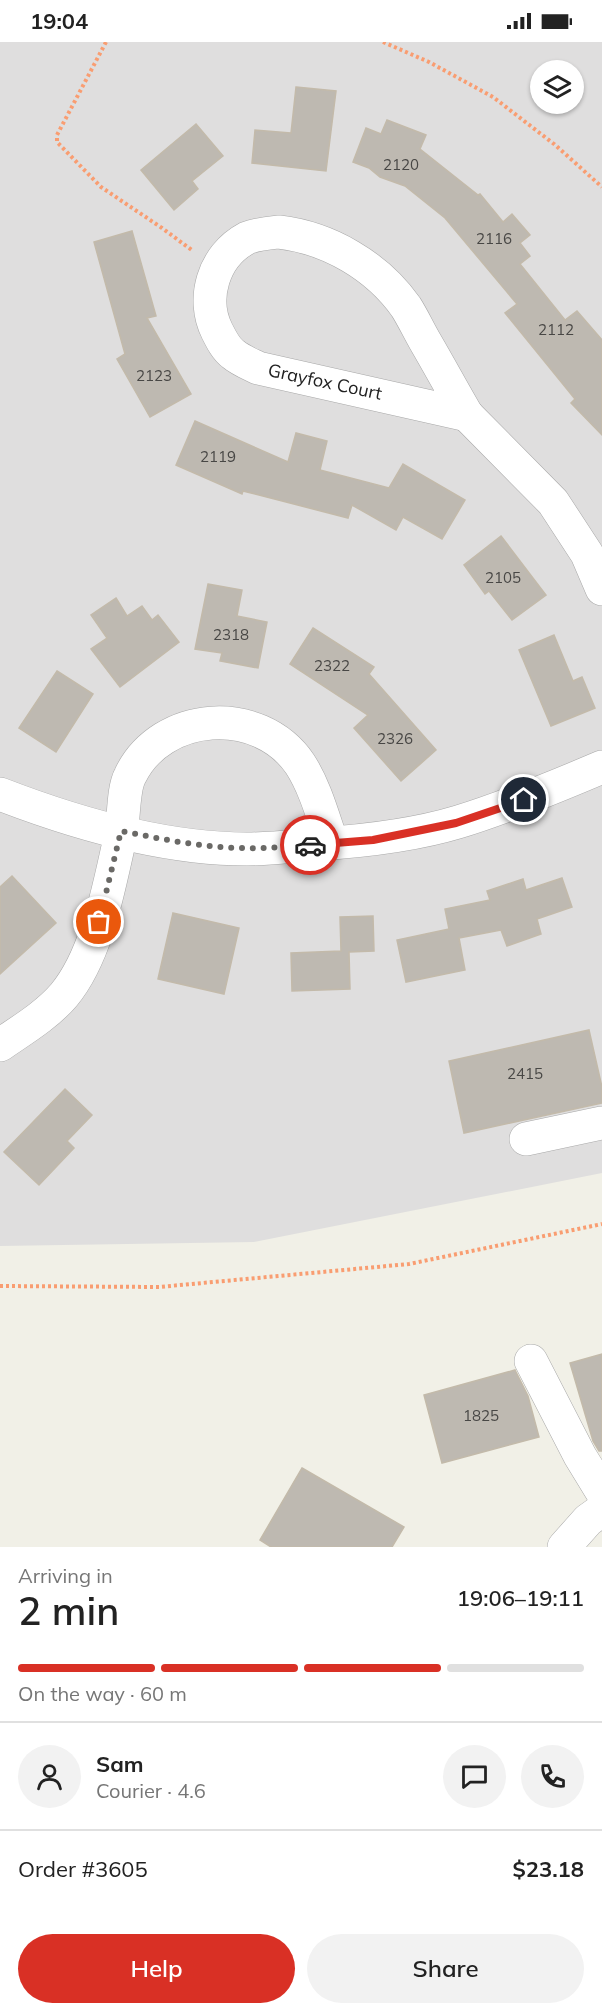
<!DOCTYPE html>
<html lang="en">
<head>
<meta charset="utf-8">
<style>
	:root { --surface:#fff; --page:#f2f2f2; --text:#222; --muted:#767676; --line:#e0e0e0; --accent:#d93025 }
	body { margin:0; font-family:Mulish,sans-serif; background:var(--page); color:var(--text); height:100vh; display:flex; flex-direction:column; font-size:22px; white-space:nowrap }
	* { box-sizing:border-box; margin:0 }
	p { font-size:20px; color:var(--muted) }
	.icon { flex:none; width:33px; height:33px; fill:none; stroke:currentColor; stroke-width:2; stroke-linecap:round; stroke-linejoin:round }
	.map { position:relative; height:1505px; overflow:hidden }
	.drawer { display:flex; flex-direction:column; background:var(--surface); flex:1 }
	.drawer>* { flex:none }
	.controls { position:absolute; left:530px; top:18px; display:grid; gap:12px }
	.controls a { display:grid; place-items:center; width:54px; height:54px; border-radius:50%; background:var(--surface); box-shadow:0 2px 4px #0004; font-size:30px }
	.pin { position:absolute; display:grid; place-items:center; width:51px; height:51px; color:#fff; margin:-26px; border:3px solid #fff; border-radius:50%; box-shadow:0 2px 6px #0007 }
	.courier { position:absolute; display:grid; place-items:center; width:60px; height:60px; margin:-30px; border:4px solid #d93025; border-radius:50%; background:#fff; color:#222; box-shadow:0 2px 8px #0007 }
	.summary em { font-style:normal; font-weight:600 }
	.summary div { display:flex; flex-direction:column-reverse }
	.summary { display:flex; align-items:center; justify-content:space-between; height:102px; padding:0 18px }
	h1 { font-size:39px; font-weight:600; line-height:45px }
	.bar { display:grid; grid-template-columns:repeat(4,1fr); gap:9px 6px; align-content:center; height:72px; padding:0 18px }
	.bar i { height:8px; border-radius:4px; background:var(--line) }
	.bar .active { background:var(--accent) }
	.bar p { grid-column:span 4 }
	.line { display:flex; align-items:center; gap:15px; padding:0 18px; border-top:2px solid var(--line) }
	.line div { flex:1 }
	.round { display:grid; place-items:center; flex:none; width:63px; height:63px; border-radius:32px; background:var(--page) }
	.button { display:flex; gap:12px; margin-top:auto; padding:12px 18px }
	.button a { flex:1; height:69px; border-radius:36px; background:var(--accent); color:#fff; font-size:24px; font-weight:600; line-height:69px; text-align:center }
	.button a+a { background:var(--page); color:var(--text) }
	.status { display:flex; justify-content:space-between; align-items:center; height:42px; padding:0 30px; background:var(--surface); direction:ltr }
	.status svg { height:16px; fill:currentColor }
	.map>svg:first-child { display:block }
</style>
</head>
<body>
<div class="status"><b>19:04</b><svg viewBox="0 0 49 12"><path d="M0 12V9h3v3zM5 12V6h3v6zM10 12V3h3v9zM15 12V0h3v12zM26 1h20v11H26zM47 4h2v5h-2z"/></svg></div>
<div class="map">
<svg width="602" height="1505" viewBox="0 0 602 1505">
	<rect width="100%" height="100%" fill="#f1f0e7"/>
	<path fill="#dfdede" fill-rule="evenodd" d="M 0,0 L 602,0 L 602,1131 L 254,1200 L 0,1204 ZM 540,28 L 573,28 L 573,62 L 540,62 Z"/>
	<g fill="#beb9b1" stroke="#c3baaa" stroke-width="1.5">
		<polygon points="296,45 336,49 326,129 252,121 255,88 291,91"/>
		<polygon points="387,78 426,93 420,107 478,153 480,152 503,180 512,172 530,193 520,201 530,214 520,222 565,278 577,269 602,298 602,393 571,361 575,357 505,271 517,262 445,176 405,144 380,135 369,126 353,120 366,86 381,92"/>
		<polygon points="196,82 223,114 192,139 198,147 174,168 141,128"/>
		<polygon points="132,189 156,274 147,276 191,352 150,375 117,317 125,312 94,200"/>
		<polygon points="195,379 288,420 296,391 327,399 320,428 389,446 403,422 465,458 442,497 403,475 396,488 352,463 348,476 243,449 242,452 176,423"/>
		<polygon points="501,494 546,553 512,578 489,549 485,552 464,523"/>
		<polygon points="208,542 242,548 237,574 267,580 258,626 220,619 222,611 195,607"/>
		<polygon points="116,556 127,574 142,564 152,578 158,573 179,600 120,645 91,607 107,596 91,573"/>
		<polygon points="313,586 374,625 369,632 436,708 401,739 354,686 368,673 290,622"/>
		<polygon points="554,593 573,639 582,635 595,666 551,684 519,608"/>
		<polygon points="57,629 93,652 56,710 19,686"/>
		<polygon points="12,834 56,881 0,932 0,845"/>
		<polygon points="562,836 572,865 537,877 541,892 507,904 501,888 459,896 465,928 406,940 397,898 449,887 445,867 490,858 487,849 523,837 526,848"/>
		<polygon points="173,871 239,886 224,952 158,937"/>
		<polygon points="373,874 374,909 349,910 350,947 292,949 291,911 341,909 340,875"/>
		<polygon points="589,988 602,1045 602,1061 464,1091 449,1019"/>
		<polygon points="65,1047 92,1073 67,1099 74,1106 39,1143 4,1110"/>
		<polygon points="602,1312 602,1409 599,1409 593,1399 570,1321"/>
		<polygon points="515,1328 528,1354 539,1395 442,1421 424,1353"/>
		<polygon points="302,1426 404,1485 392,1505 271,1505 260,1498"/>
	</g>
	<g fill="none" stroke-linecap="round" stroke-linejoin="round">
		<g stroke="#a8a8a8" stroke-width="34">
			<g id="minor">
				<path d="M 279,190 C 329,196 377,224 406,265 C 413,276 419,289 426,301 C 440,325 453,349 467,373 L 258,326 C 250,322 240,318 233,312 C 226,307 221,297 217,289 C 201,257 213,214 247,196 C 257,192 269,191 279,190 Z"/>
				<polyline points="467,373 553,460 587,512 602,547"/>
				<path d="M 0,752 C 75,781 166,807 247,807 C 271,807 295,804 319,802 C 364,799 415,793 458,780 C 507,765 555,745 602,725"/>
				<path d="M 0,1003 C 22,988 47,973 64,953 C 98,912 109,843 121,792 C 124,776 123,747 130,734 C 161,669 259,662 300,722 C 315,745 323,775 332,801"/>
				<polyline points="526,1097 602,1081"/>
				<polyline points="531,1319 580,1414 602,1450"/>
				<polyline points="564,1505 588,1478 602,1468"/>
			</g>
		</g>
		<g stroke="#f99d71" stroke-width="4" stroke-dasharray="3 3" stroke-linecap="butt">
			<polyline points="106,0 57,93 57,100 101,145 162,186 193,209"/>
			<polyline points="383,0 429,20 493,55 554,102 602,145"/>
			<polyline points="0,1244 159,1245 409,1222 602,1182"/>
		</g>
		<use href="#minor" stroke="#fff" stroke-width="33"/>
	</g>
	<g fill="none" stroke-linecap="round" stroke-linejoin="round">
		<path stroke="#6a6966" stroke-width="6" stroke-dasharray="0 10.8" d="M 99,880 L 121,789 C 162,797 203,806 245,806 C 267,807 289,804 310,803"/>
		<polyline stroke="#d93025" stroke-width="8" points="310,803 373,798 456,781 524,758"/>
	</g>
	<g text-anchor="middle" stroke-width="5" stroke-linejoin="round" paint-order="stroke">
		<g font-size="15" fill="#484745">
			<text x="401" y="128">2120</text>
			<text x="494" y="202">2116</text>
			<text x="556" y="293">2112</text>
			<text x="154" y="339">2123</text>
			<text x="218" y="420">2119</text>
			<text x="503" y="541">2105</text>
			<text x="231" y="598">2318</text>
			<text x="332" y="629">2322</text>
			<text x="395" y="702">2326</text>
			<text x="525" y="1037">2415</text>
			<text x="481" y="1379">1825</text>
		</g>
		<g font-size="18" fill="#212121" stroke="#fff">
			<text transform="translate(325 340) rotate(12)" y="6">Grayfox Court</text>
		</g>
	</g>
</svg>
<div class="controls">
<a><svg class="icon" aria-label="layers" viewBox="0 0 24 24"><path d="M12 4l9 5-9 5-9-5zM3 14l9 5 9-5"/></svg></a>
</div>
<div class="pin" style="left:99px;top:880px;background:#ea580c"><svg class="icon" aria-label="bag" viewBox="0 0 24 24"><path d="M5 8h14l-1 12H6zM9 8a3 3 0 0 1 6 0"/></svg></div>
<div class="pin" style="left:524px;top:758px;background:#1f2937"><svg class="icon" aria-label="home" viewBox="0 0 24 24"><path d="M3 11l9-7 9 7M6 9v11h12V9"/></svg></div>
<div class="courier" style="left:310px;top:803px"><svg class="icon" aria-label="car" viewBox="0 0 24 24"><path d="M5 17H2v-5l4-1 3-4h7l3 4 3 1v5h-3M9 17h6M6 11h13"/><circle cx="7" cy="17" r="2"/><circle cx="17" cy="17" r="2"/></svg></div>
</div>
<section class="drawer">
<div class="summary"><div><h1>2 min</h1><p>Arriving in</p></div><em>19:06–19:11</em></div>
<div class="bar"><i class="active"></i><i class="active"></i><i class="active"></i><i></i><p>On the way · 60 m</p></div>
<div class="line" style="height:108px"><a class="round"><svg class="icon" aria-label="person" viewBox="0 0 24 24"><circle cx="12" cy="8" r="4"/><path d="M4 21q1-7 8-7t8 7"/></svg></a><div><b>Sam</b><p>Courier · 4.6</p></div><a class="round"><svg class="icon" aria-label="chat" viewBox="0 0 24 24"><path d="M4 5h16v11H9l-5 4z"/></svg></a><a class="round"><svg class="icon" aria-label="phone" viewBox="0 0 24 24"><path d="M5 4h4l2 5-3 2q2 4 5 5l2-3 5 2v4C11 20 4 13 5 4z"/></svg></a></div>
<div class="line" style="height:78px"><div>Order #3605</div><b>$23.18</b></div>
<div class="button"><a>Help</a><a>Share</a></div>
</section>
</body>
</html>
